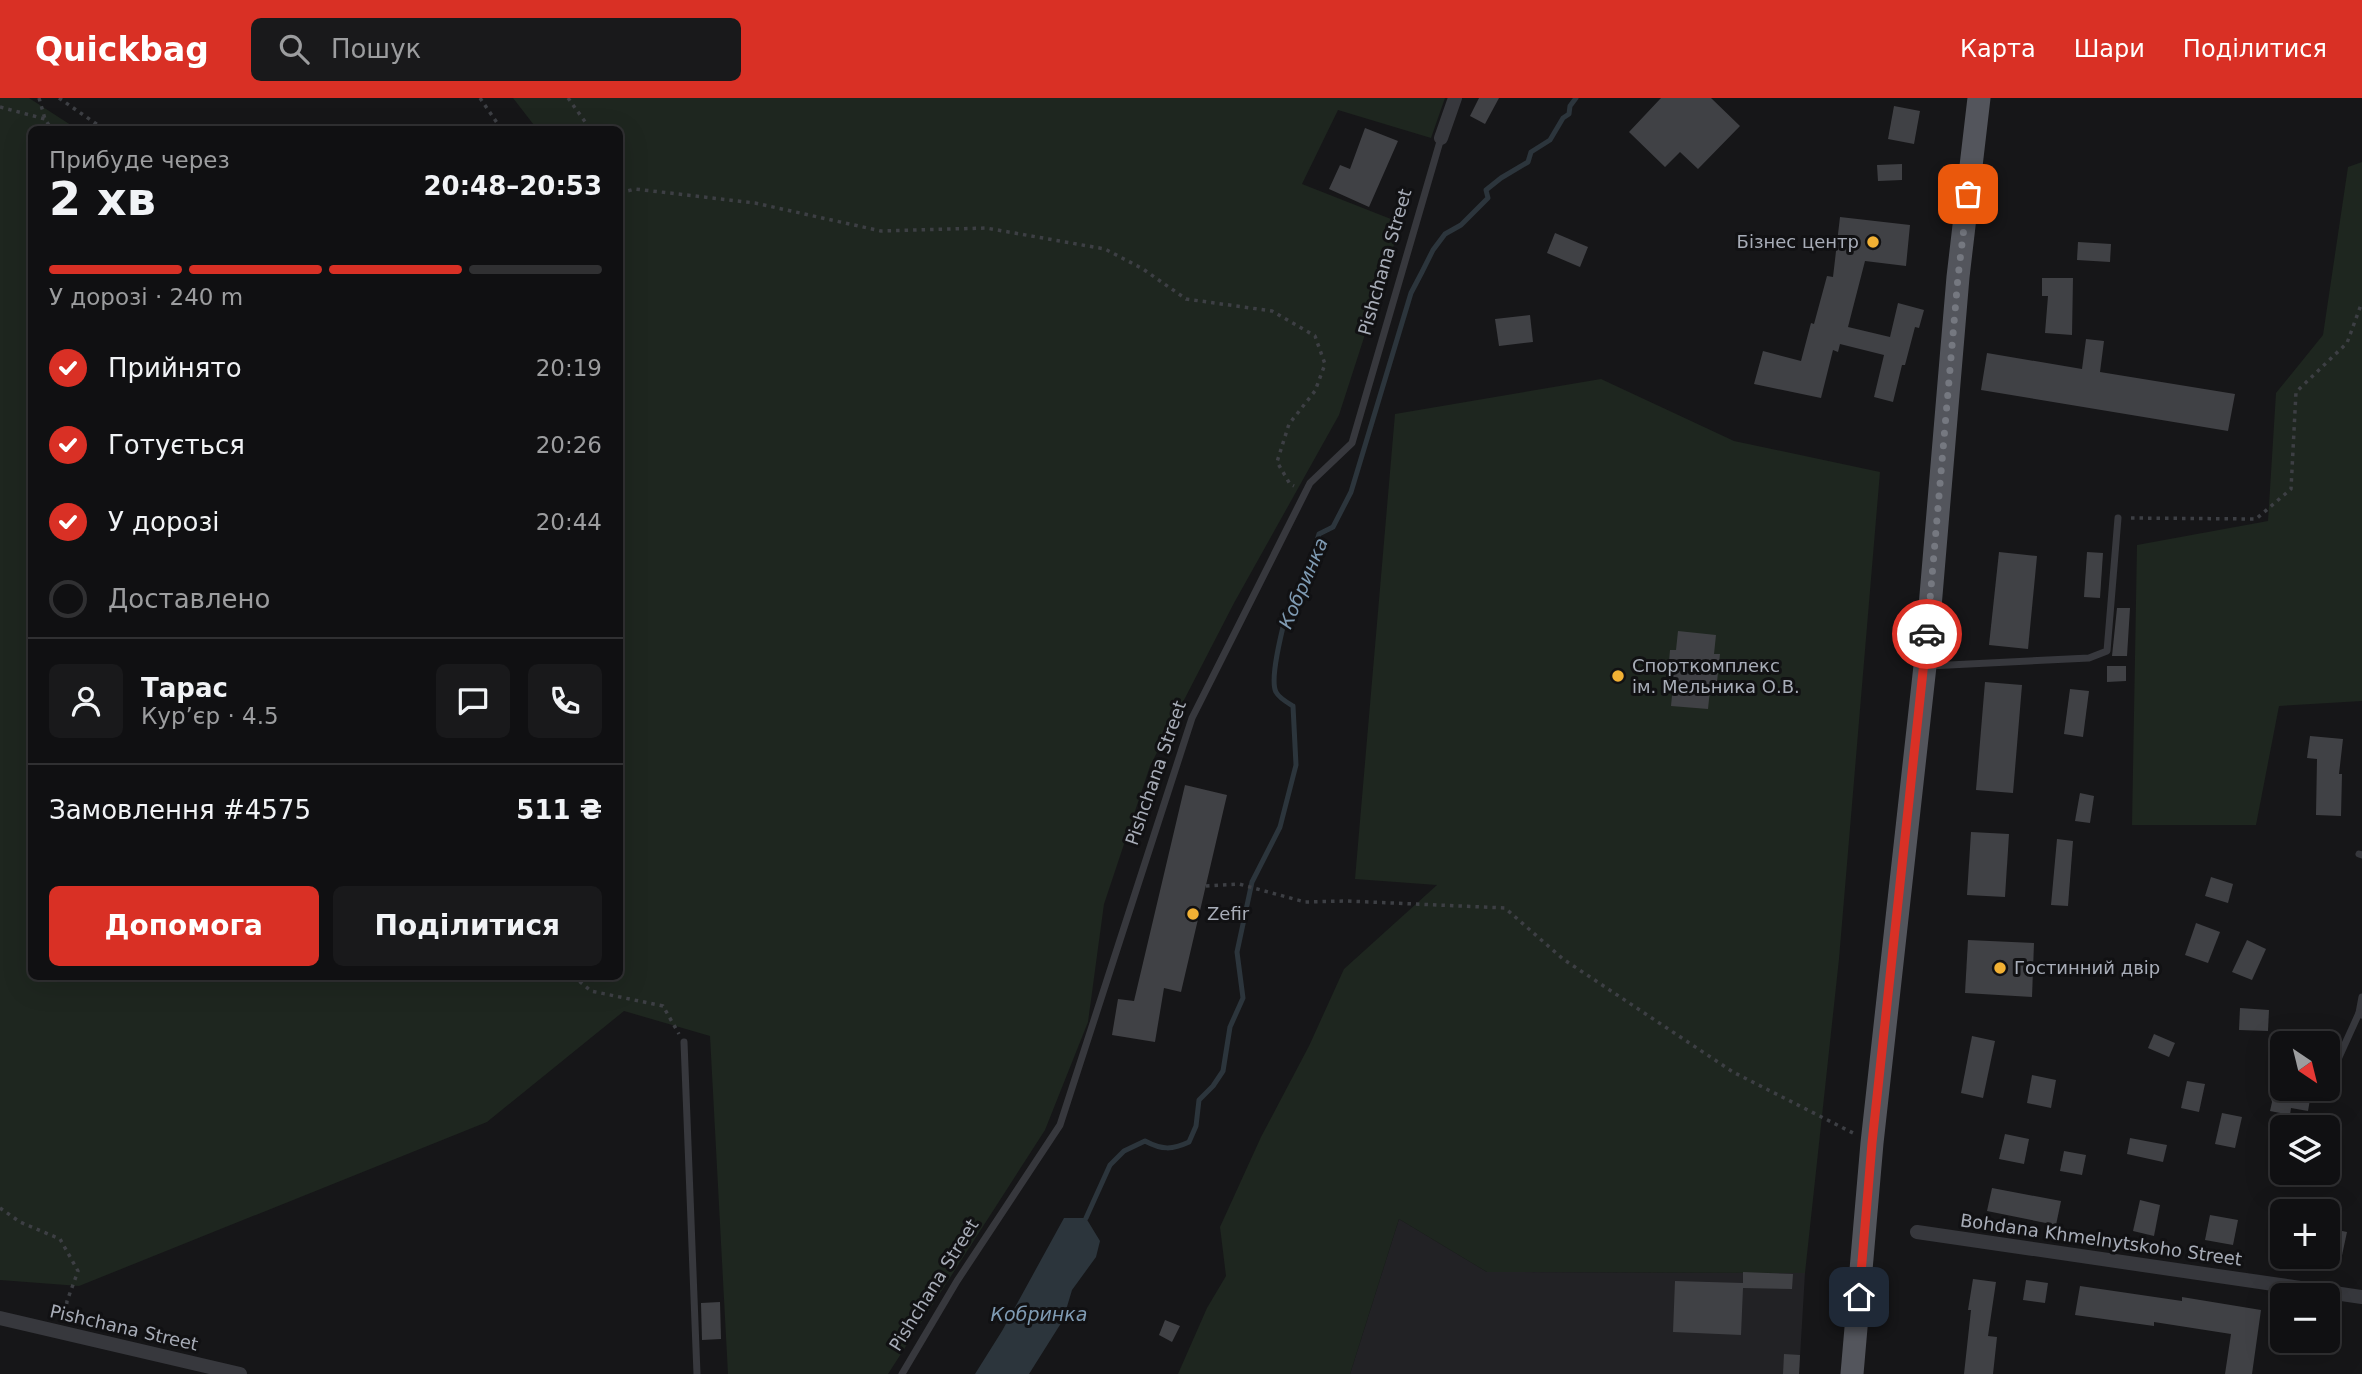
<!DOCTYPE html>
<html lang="uk">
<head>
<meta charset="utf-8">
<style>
	:root { --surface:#101012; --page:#19191b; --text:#f1f3f6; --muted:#9c9d9f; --line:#303032; --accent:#d93025 }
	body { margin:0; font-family:"DejaVu Sans",sans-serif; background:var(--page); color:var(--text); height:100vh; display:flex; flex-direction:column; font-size:26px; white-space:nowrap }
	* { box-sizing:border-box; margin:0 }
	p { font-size:23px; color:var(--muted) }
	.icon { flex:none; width:38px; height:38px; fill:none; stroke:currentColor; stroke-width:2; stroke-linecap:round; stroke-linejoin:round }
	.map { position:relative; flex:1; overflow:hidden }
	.side { position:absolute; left:28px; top:28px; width:595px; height:854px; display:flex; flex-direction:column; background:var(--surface); border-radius:10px; box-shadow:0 7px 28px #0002,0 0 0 2px var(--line) }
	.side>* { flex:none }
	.needle { width:46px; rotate:145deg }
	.controls { position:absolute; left:2270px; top:933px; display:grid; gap:14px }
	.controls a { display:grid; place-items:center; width:70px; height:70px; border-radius:10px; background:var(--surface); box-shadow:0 7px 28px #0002,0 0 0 2px var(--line); font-size:35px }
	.pin { position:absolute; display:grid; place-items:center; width:60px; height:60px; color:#fff; margin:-30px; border-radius:14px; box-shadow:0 4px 10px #0006 }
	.courier { position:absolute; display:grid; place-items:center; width:70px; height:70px; margin:-35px; border:5px solid #d93025; border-radius:50%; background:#fff; color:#222; box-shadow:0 2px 9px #0007 }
	.headline em { font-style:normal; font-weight:700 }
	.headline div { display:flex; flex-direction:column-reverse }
	.headline { display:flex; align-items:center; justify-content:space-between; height:119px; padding:0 21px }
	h1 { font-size:46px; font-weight:700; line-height:52px }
	.bar { display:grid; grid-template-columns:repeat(4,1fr); gap:10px 7px; align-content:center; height:84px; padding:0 21px }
	.bar i { height:9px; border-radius:5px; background:var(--line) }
	.bar .selected { background:var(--accent) }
	.bar p { grid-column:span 4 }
	.line { display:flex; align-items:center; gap:18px; padding:0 21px; border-top:2px solid var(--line) }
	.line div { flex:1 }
	.round { display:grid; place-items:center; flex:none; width:74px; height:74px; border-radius:10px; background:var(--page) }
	ol { padding:0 21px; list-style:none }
	li { display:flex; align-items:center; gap:21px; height:77px }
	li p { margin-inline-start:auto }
	li .icon { padding:7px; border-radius:50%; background:var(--accent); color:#fff; stroke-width:4 }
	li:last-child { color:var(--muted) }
	li i { width:38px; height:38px; border:4px solid var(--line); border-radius:50% }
	.cta { display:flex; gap:14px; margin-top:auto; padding:14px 21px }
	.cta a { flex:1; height:80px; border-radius:10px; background:var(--accent); color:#fff; font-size:28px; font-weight:700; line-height:80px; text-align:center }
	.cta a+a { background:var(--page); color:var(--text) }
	header { display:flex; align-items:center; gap:42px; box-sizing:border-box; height:98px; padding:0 35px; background:var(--accent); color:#fff }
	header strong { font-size:33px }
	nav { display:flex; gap:38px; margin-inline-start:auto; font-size:24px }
	.search { width:490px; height:63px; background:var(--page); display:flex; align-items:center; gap:18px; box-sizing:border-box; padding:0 24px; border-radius:10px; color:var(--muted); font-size:26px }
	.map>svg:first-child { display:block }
</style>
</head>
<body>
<header>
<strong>Quickbag</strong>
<div class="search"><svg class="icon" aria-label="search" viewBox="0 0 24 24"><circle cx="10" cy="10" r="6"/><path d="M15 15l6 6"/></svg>Пошук</div>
<nav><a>Карта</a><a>Шари</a><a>Поділитися</a></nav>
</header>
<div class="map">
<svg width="2362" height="1276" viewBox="0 0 2362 1276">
	<rect width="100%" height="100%" fill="#161618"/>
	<polygon fill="#222225" points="1399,1121 1487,1174 1805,1175 1799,1276 1350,1276"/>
	<g fill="#1e261f">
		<polygon points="0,0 29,0 77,31 32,32 32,878 620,878 620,32 537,31 513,0 1445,0 1431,40 1338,12 1302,86 1401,125 1339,317 1234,505 1150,668 1104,806 1088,924 1045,1032 888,1276 728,1276 710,938 624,913 487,1024 79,1188 0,1182"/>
		<polygon points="2362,64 2362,603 2279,608 2256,727 2132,727 2137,447 2268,423 2276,295 2323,237 2348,69"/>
		<polygon points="1601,281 1734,343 1880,374 1839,861 1805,1175 1487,1174 1399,1121 1350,1276 1178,1276 1207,1210 1226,1178 1220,1129 1261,1039 1309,948 1344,871 1437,787 1355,781 1395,316"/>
	</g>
	<polygon fill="#2c353c" points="1064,1120 1086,1120 1100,1143 1096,1159 1072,1192 1063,1222 1029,1276 975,1276 1002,1233"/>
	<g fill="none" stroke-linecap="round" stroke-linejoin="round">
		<path stroke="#2c353c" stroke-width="5" d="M 1086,1120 L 1110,1067 L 1124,1053 L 1145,1043 C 1162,1052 1172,1052 1189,1044 L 1196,1028 L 1199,1002 L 1213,988 L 1223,973 L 1230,929 L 1243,900 L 1237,854 L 1252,784 L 1280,729 L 1296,667 L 1293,608 C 1288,605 1279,600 1276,594 C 1269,581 1283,529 1287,513 L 1298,505 L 1319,436 L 1333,429 L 1351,394 L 1411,195 L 1422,174 L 1433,152 L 1445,136 L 1461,127 L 1488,100 L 1486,92 L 1501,80 L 1528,64 L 1531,54 L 1550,42 L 1563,20 L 1569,16 L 1570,8 L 1576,0"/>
	</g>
	<g fill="#404145">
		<polygon points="1479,0 1499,0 1485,26 1470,18"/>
		<polygon points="1661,0 1711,0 1740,28 1698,71 1680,54 1665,69 1629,34"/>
		<polygon points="1894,8 1920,13 1914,46 1888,41"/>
		<polygon points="1365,30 1398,43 1369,109 1329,91 1340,67 1350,71"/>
		<polygon points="1902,66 1902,82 1878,83 1877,67"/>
		<polygon points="1840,119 1910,127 1906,168 1865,163 1848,229 1890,239 1898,205 1924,212 1919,230 1915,229 1905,267 1902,267 1893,304 1874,299 1884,257 1840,246 1838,254 1833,252 1821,300 1754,286 1763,253 1801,263 1811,225 1814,226 1827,178 1833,179"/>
		<polygon points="1555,135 1588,149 1580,169 1547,155"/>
		<polygon points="2078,144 2111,146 2110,164 2077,162"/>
		<polygon points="2042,180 2073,180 2072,237 2045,235 2048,198 2042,198"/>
		<polygon points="1530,217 1533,244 1499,248 1495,221"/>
		<polygon points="2086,241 2104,243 2100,274 2235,296 2228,333 1981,292 1987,255 2082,271"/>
		<polygon points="1999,454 2037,458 2028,551 1989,547"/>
		<polygon points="2087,454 2103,455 2100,500 2084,499"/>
		<polygon points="2117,510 2130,510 2127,558 2112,558"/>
		<polygon points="1678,533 1716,537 1714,556 1720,556 1716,593 1710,592 1708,611 1671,608 1673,587 1667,587 1670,552 1676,552"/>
		<polygon points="2107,568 2126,568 2126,583 2107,584"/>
		<polygon points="1985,584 2022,587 2013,695 1976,692"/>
		<polygon points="2070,591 2089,593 2083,639 2064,636"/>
		<polygon points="2310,638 2343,641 2339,676 2342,676 2341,718 2316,717 2317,661 2307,660"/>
		<polygon points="1185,687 1227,697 1181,894 1164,890 1155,944 1112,937 1118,901 1134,903"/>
		<polygon points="2080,695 2094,698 2090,725 2075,723"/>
		<polygon points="1971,734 2009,736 2005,799 1967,797"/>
		<polygon points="2057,741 2073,743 2068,808 2051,807"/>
		<polygon points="2211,779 2233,786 2228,805 2205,798"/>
		<polygon points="2196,825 2220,834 2208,865 2185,857"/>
		<polygon points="1968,842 2034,845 2032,899 1965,895"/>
		<polygon points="2247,842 2266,851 2252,882 2232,874"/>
		<polygon points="2240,910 2269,912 2268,933 2239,932"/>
		<polygon points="2154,936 2175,945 2169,959 2148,950"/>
		<polygon points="1972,938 1995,943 1983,1000 1961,995"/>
		<polygon points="2032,977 2056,982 2051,1010 2027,1005"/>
		<polygon points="2187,983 2205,986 2199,1014 2181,1010"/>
		<polygon points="2268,990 2312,990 2308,1013 2291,1010 2290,1017 2270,1013 2272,1004"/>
		<polygon points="2222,1015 2242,1019 2235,1050 2215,1046"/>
		<polygon points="2005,1036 2029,1041 2024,1066 1999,1061"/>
		<polygon points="2130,1040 2167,1047 2163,1064 2127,1056"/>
		<polygon points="2064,1053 2086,1057 2082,1077 2060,1073"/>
		<polygon points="1992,1090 2061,1103 2056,1127 1987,1113"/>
		<polygon points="2140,1102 2160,1107 2154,1138 2133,1133"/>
		<polygon points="2210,1117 2238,1122 2233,1147 2205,1142"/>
		<polygon points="2328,1130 2347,1134 2341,1162 2328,1159"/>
		<polygon points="1743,1174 1793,1176 1792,1191 1743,1190 1741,1237 1673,1234 1675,1183 1743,1185"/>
		<polygon points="1973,1181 1996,1184 1988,1238 1997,1239 1993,1276 1964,1276 1971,1212 1968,1212"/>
		<polygon points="2026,1182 2048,1185 2045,1205 2023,1202"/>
		<polygon points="2080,1188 2182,1203 2182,1199 2261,1212 2252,1276 2225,1276 2231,1236 2154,1224 2154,1228 2075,1217"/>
		<polygon points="720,1204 721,1241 702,1242 701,1205"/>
		<polygon points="1165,1222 1180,1228 1172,1244 1159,1237"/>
		<polygon points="1784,1256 1800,1257 1799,1276 1783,1276"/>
	</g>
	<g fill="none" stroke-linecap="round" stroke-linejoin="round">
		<g stroke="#3d3f44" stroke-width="3.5" stroke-dasharray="3.5 5" stroke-linecap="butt">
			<polyline points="39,0 45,21 52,32"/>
			<polyline points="59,0 105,32"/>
			<polyline points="480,0 502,32"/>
			<polyline points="568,0 591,32"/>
			<polyline points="0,9 45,21"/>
			<polyline points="620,95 635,91 755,105 881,133 986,130 1105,151 1143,171 1186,201 1272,213 1315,238 1325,266 1315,293 1289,326 1277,364 1290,386 1294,388"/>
			<polyline points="2131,420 2256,421 2291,391 2296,294 2347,245 2362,204"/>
			<polyline points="1206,788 1239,786 1305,804 1346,803 1505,810 1563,861 1733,974 1855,1036"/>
			<polyline points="573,878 591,893 663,908 679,936"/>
			<polyline points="0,1110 20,1124 60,1141 78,1173 67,1203 65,1219"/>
		</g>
		<g stroke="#37383d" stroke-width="7">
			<polyline points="1929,568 2089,560 2107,553 2118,420"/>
			<polyline points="2359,756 2362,757"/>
			<polyline points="2362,899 2359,915 2362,917"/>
			<polyline points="684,944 697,1276"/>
			<polyline points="2330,979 2359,915"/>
			<polyline points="902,1276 957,1183 1060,1027 1192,620 1310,385 1352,345 1441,40"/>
		</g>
		<g stroke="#37383d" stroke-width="14">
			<polyline points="1441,40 1455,0"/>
			<polyline points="1917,1134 2362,1199"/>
			<polyline points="0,1220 240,1276"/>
		</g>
		<polyline stroke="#53555c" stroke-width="23" points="1852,1276 1872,1045 1925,568 1958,179 1979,0"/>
	</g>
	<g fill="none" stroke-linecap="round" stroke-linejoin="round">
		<polyline stroke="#757880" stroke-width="7" stroke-dasharray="0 12.6" points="1927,536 1958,179 1968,96"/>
		<polyline stroke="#d93025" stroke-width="9" points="1859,1199 1872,1045 1927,536"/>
	</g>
	<g fill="#f2b134" stroke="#111113" stroke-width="2.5">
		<circle cx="1873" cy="144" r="7"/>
		<circle cx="1618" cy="578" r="7"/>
		<circle cx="1193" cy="816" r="7"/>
		<circle cx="2000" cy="870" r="7"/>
	</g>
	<g text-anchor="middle" stroke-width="6" stroke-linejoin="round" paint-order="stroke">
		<g font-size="18" fill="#a8adb8" stroke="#111113" text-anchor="start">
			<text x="1859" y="150" text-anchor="end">Бізнес центр</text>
			<text x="1632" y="574">Спорткомплекс<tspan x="1632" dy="21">ім. Мельника О.В.</tspan></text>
			<text x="1207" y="822">Zefir</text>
			<text x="2014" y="876">Гостинний двір</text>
		</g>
		<g font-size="18" fill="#a8adb8" stroke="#111113">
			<text transform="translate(1385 164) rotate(-74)" y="6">Pishchana Street</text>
			<text transform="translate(1156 675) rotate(-71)" y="6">Pishchana Street</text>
			<text transform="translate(2101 1142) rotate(8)" y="6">Bohdana Khmelnytskoho Street</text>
			<text transform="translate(934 1187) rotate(-58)" y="6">Pishchana Street</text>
			<text transform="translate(124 1230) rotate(13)" y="6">Pishchana Street</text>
		</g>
		<g font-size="19" font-style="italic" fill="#7f9bb3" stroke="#111113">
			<text transform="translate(1303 485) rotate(-67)" y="7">Кобринка</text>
			<text x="1039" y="1223">Кобринка</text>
		</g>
	</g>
</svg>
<div class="controls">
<a><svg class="needle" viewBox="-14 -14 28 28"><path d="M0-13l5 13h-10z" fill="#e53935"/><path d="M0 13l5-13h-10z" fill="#9c9d9f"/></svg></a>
<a><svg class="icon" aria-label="layers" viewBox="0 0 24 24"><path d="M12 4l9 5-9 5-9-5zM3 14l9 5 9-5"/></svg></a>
<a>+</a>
<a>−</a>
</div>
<div class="pin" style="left:1968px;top:96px;background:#ea580c"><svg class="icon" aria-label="bag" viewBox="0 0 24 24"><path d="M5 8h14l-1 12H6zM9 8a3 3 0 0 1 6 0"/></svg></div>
<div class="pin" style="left:1859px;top:1199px;background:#1f2937"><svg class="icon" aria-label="home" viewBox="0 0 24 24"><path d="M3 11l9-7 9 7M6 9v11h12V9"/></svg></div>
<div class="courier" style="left:1927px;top:536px"><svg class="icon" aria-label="car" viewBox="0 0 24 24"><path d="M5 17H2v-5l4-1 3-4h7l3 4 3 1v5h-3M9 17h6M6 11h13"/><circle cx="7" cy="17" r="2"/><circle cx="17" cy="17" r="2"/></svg></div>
<section class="side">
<div class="headline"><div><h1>2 хв</h1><p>Прибуде через</p></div><em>20:48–20:53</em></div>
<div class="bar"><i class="selected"></i><i class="selected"></i><i class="selected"></i><i></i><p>У дорозі · 240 m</p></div>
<ol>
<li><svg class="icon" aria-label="check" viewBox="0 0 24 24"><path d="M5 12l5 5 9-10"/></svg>Прийнято<p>20:19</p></li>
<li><svg class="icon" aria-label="check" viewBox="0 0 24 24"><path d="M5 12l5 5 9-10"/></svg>Готується<p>20:26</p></li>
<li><svg class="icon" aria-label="check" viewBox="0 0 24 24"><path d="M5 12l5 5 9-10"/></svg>У дорозі<p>20:44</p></li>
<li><i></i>Доставлено</li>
</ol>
<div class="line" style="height:126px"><a class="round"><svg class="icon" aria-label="person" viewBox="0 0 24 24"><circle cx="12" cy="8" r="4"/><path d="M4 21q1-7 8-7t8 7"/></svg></a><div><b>Тарас</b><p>Кур’єр · 4.5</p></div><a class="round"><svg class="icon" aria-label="chat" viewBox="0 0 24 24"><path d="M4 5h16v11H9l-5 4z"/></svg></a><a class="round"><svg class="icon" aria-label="phone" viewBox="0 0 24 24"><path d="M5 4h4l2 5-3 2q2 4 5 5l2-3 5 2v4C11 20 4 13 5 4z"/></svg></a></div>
<div class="line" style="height:91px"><div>Замовлення #4575</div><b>511 ₴</b></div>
<div class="cta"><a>Допомога</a><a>Поділитися</a></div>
</section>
</div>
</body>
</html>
